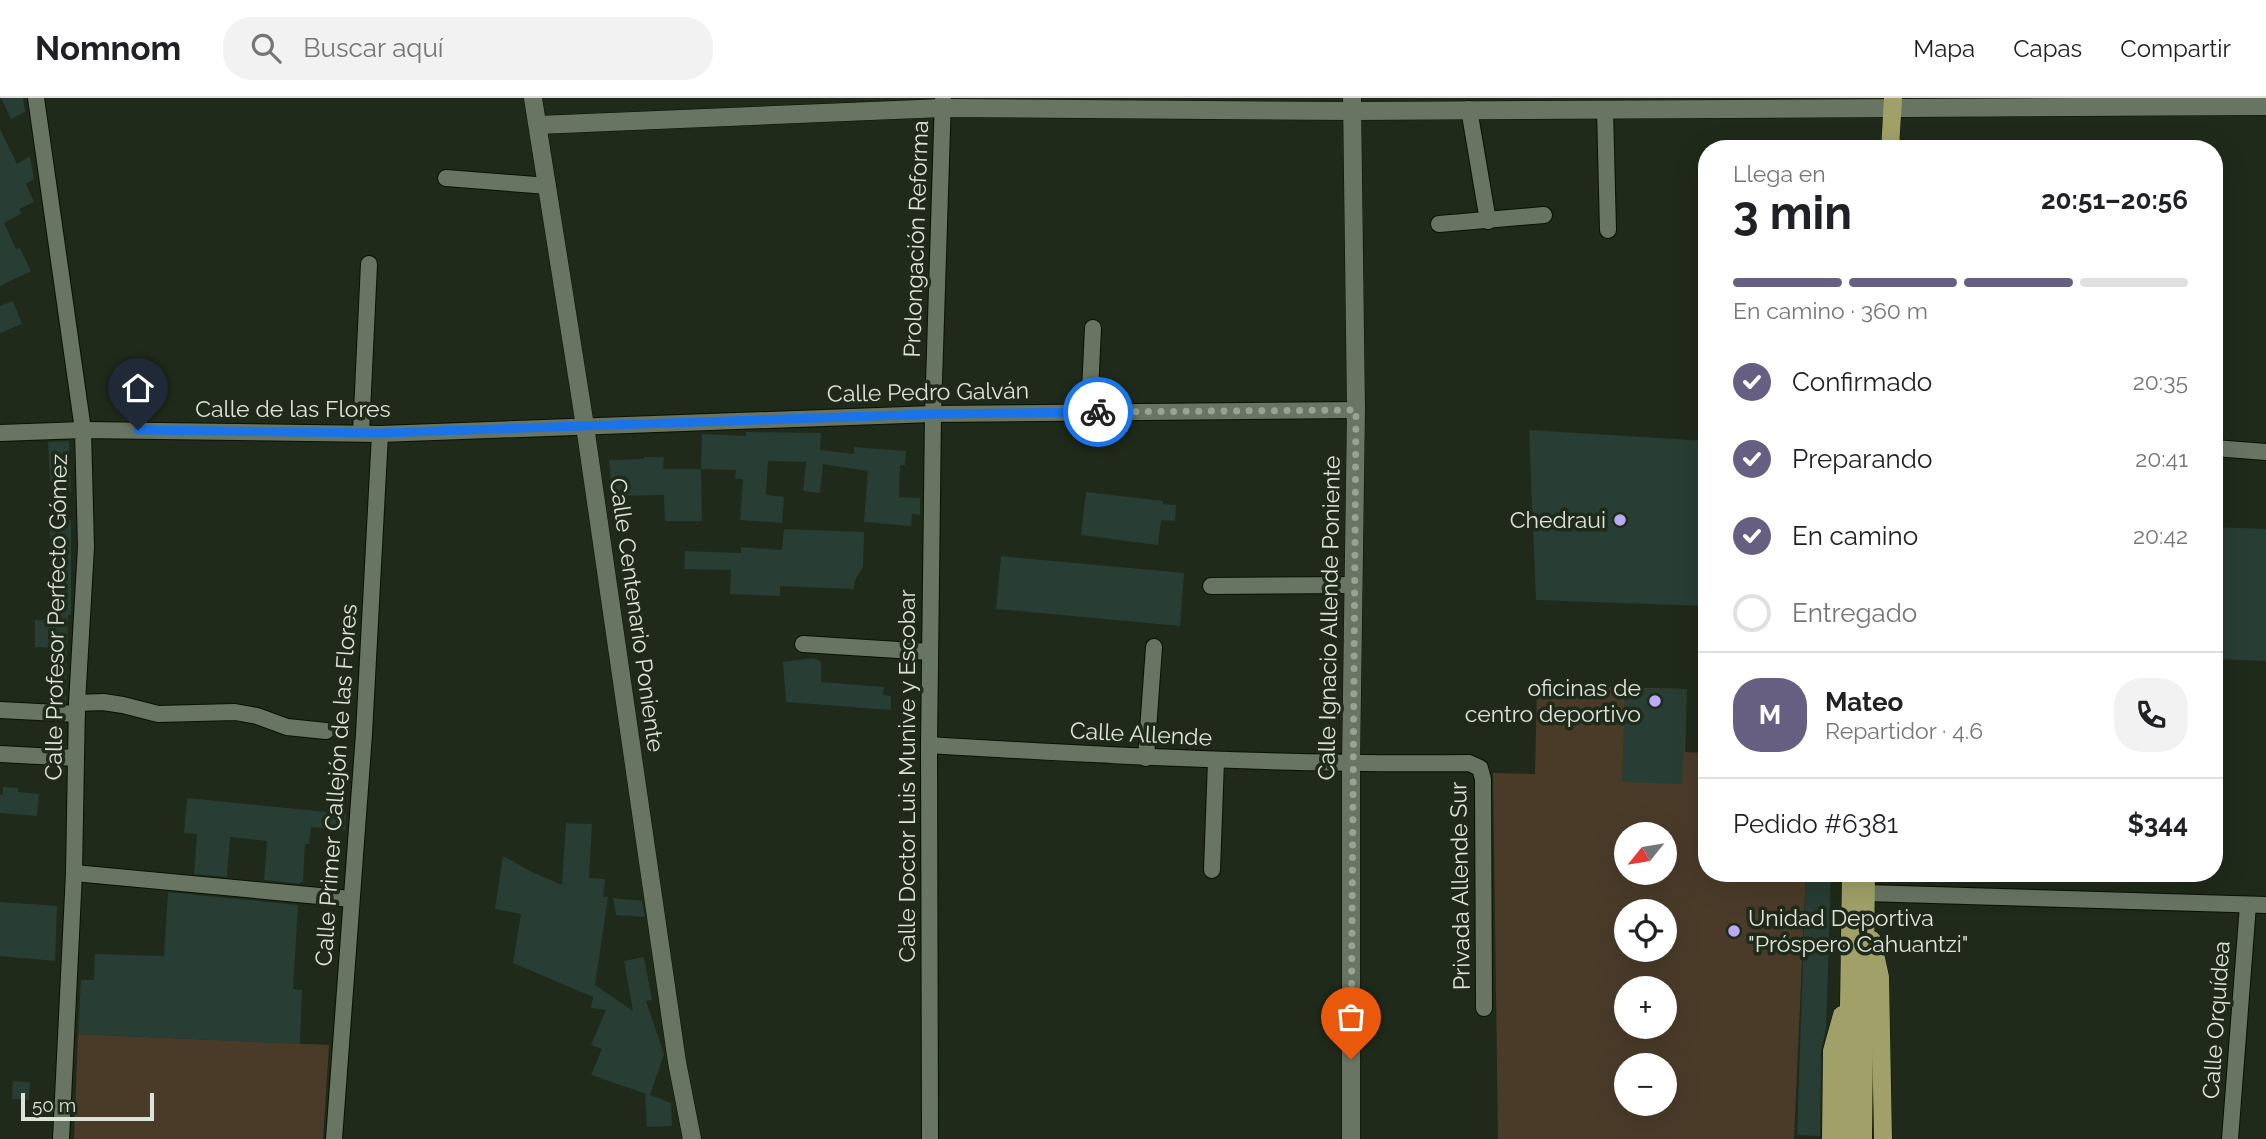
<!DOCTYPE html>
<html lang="es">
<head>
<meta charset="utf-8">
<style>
	:root { --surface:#fff; --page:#f2f2f2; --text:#202124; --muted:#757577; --line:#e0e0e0; --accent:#665f82 }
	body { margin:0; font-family:Raleway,sans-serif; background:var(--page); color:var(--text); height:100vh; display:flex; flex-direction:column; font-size:26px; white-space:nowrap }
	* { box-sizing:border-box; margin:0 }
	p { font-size:23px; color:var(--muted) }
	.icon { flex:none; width:38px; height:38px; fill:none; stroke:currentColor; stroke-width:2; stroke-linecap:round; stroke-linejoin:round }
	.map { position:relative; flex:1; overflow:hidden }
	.side { position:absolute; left:1698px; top:42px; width:525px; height:742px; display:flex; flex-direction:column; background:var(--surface); border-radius:28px; box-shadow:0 7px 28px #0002 }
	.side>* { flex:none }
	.needle { width:46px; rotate:240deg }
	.fabs { position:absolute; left:1614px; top:724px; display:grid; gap:14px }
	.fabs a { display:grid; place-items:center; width:63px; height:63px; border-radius:50%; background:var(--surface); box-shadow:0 7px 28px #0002; font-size:35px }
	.scale { position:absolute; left:21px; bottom:18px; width:133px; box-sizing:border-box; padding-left:7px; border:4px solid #dce3d9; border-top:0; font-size:19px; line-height:24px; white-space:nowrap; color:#dce3d9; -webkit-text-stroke:5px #1f2a1a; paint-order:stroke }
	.pin { position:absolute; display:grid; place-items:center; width:60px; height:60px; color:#fff; margin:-72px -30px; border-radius:50% 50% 50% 0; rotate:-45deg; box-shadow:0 0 7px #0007 }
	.pin .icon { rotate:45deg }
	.courier { position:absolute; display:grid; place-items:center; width:70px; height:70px; margin:-35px; border:5px solid #1a73e8; border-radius:50%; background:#fff; color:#222; box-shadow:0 2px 9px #0007 }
	.head em { font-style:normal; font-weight:700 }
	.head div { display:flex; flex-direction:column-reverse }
	.head { display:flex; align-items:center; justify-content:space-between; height:119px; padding:0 35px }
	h1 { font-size:46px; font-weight:700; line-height:52px }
	.bar { display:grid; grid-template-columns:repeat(4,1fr); gap:10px 7px; align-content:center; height:84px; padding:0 35px }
	.bar i { height:9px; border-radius:5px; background:var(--line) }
	.bar .selected { background:var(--accent) }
	.bar p { grid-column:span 4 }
	.line { display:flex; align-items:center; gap:18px; padding:0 35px; border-top:2px solid var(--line) }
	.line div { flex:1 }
	.round { display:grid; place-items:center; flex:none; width:74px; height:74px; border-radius:28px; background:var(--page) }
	ol { padding:0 35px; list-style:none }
	li { display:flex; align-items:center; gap:21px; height:77px }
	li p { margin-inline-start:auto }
	li .icon { padding:7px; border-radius:50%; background:var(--accent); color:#fff; stroke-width:4 }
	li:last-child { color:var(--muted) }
	li i { width:38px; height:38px; border:4px solid var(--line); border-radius:50% }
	header { display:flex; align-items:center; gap:42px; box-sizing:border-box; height:98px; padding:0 35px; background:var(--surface); border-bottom:2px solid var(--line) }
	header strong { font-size:33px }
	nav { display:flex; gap:38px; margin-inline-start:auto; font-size:24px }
	.search { width:490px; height:63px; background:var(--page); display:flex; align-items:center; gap:18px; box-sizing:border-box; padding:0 24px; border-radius:28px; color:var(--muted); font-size:26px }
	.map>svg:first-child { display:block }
</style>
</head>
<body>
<header>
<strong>Nomnom</strong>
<div class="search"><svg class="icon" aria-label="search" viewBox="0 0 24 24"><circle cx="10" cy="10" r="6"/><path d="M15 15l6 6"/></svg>Buscar aquí</div>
<nav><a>Mapa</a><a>Capas</a><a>Compartir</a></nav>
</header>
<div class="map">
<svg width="2266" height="1041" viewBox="0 0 2266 1041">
	<rect width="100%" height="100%" fill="#1f2a1a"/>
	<g fill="#4a3b29" fill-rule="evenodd">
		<path d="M 1537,587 L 1687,591 L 1685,654 L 1706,655 L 1706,775 L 1806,775 L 1794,1041 L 1498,1041 L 1493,675 L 1535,676 ZM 1626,737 L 1664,737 L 1664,775 L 1626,775 ZM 1626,814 L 1664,814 L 1664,852 L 1626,852 ZM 1626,891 L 1664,891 L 1664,929 L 1626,929 ZM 1626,968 L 1664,968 L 1664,1006 L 1626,1006 Z"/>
		<polygon points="78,936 329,947 323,1041 74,1041"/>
	</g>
	<g fill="#283d34">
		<polygon points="1,0 23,0 25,14 11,21"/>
		<polygon points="0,31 17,66 30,58 34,81 26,86 34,104 19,111 22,115 4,125 16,151 20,150 31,173 0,188"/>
		<polygon points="13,203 22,226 0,235 0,208"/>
		<polygon points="1529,332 1706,343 1706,508 1536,502"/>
		<polygon points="746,334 821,335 820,352 854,356 854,349 906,353 905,367 900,367 899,399 920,400 920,417 912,416 911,428 864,424 868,373 823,366 820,395 803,393 806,364 768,363 766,397 784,399 782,425 740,422 743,381 735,381 736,372 701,371 702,336 746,338"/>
		<polygon points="69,343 71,394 55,394 55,383 50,383 48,344"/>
		<polygon points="644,359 664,359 663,371 701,371 702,423 665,423 664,397 612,398 609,362 644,361"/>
		<polygon points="1086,394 1163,403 1163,406 1176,407 1175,423 1161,422 1158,447 1081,437"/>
		<polygon points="50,418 67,418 67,422 71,422 71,517 68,517 66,605 50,604 53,550 35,549 35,522 51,523"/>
		<polygon points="2214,429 2266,431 2266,563 2214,561"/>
		<polygon points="784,431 864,434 863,469 855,482 854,491 780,488 780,498 730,496 731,472 684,471 685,453 741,455 741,449 782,452"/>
		<polygon points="1001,458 1184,475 1180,528 996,511"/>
		<polygon points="814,560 821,564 821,584 884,589 883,597 891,598 891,612 786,604 783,564"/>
		<polygon points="1625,590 1687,591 1682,686 1622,684"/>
		<polygon points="3,689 18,690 18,694 39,696 37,718 0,715 0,697 3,697"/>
		<polygon points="187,700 346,716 345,732 311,729 309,746 305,746 303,784 300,784 300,786 264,782 267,743 230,739 227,779 194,776 197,736 184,735"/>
		<polygon points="566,725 592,726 589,780 605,781 603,799 608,799 595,887 633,913 624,863 644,859 652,902 646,903 664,956 650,997 591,977 602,951 591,947 606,912 591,910 593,899 513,865 521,816 495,811 503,758 532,774 562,787"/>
		<polygon points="1806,775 1831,775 1826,931 1821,953 1820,1038 1797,1037"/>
		<polygon points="168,794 298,807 293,891 302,892 300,946 78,936 81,882 94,882 95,856 164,858"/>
		<polygon points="613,800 642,803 645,819 616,817"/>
		<polygon points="0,804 57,808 55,863 0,858"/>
		<polygon points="13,983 30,984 29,1002 12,1001"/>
		<polygon points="645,995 671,1005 672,1028 647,1029"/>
	</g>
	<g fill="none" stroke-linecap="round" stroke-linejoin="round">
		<g stroke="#091205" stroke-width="18">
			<g id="street">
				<polyline points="36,0 83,332 86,449 77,605 74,775 61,1041"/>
				<polyline points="1469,11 1488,123"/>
				<polyline points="1605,11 1608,132"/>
				<polyline points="446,80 548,88"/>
				<polyline points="1439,126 1544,117"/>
				<polyline points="1089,314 1093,230"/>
				<polyline points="0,335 83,332 380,336 933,316 1356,312"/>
				<polyline points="361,335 369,166"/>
				<polyline points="2214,350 2266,354"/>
				<polyline points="1211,488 1354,487"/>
				<polyline points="803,546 930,554"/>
				<polyline points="77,605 103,604 123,607 158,616 235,614 257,618 287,629 326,633"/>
				<polyline points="0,612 77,616"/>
				<path d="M 929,647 C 1110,658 1288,667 1469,665 L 1480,670 L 1483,681 L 1484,910"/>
				<polyline points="0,656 76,660"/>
				<polyline points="1146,660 1154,549"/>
				<polyline points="1212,772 1216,663"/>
				<polyline points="74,775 351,801"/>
				<polyline points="1865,795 2266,807"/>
				<polyline points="334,1041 364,636 380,336"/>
				<polyline points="930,1041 929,647 933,316 943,0"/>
				<polyline points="2230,1041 2248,807"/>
			</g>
		</g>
		<g stroke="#091205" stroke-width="19">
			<g id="secondary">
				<polyline points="533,0 585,328 677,964 692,1041"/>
				<polyline points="538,27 943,10 1352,13 2266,8"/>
				<polyline points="1351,1041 1351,666 1356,312 1352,0"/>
			</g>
		</g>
		<g stroke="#091205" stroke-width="19">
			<g id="primary">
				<polyline points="1890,51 1893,0"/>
				<polyline points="1872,842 1880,879 1883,1041"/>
				<polyline points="1831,1041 1832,953 1842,917"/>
				<polyline points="1847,1041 1851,775"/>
				<polyline points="1863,1041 1866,775"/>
			</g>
		</g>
		<use href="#street" stroke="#697563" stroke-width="16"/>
		<use href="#secondary" stroke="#697563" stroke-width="18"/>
		<use href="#primary" stroke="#a0a068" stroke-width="18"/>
	</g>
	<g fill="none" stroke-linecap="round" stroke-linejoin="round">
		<polyline stroke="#9aa296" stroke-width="7" stroke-dasharray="0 12.6" points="1098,314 1356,312 1351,961"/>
		<polyline stroke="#1a73e8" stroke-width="9" points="138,332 380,335 933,316 1098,314"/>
	</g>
	<g fill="#bcaaf6" stroke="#1f2a1a" stroke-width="2.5">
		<circle cx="1620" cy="422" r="7"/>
		<circle cx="1655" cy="603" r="7"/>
		<circle cx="1734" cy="833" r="7"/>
	</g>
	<g text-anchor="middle" stroke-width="7" stroke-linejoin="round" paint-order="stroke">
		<g font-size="23" fill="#dce3d9" stroke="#1f2a1a">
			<text transform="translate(916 141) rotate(-88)" y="8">Prolongación Reforma</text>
			<text transform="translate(928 294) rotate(-1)" y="8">Calle Pedro Galván</text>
			<text x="293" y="319">Calle de las Flores</text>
			<text transform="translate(637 517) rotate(82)" y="8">Calle Centenario Poniente</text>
			<text transform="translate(56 519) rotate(-89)" y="8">Calle Profesor Perfecto Gómez</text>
			<text transform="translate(1329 520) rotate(-89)" y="8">Calle Ignacio Allende Poniente</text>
			<text transform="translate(1141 636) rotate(3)" y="8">Calle Allende</text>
			<text transform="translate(907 678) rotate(-90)" y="8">Calle Doctor Luis Munive y Escobar</text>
			<text transform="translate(336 687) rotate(-86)" y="8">Calle Primer Callejón de las Flores</text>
			<text transform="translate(1460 788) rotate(-91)" y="8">Privada Allende Sur</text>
			<text transform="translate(2216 922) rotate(-86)" y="8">Calle Orquídea</text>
		</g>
		<g font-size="23" fill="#dce3d9" stroke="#1f2a1a" text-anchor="end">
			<text x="1606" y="430">Chedraui</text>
			<text x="1641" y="598">oficinas de<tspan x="1641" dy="26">centro deportivo</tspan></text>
			<text x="1748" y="828" text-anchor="start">Unidad Deportiva<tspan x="1748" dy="26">"Próspero Cahuantzi"</tspan></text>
		</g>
	</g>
</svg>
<div class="fabs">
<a><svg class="needle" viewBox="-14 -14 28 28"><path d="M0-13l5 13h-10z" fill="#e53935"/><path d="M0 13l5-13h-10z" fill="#757577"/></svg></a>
<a><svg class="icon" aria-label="locate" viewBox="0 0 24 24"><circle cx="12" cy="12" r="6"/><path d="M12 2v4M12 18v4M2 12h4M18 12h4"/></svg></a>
<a>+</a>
<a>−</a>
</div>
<div class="scale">50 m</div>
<div class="pin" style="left:1351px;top:961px;background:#ea580c"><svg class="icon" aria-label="bag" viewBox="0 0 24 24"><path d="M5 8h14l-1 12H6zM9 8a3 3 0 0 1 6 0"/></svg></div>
<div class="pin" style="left:138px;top:332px;background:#1f2937"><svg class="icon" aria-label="home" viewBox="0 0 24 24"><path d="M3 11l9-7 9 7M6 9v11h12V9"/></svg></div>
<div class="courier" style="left:1098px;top:314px"><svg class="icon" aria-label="bike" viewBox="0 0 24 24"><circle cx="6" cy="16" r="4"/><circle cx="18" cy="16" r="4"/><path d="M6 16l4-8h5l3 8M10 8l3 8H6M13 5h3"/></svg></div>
<section class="side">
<div class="head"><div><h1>3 min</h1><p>Llega en</p></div><em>20:51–20:56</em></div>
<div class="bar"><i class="selected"></i><i class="selected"></i><i class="selected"></i><i></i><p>En camino · 360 m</p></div>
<ol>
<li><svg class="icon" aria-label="check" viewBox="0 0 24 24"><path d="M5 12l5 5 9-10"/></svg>Confirmado<p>20:35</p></li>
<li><svg class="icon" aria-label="check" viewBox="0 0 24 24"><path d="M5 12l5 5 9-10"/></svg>Preparando<p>20:41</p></li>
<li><svg class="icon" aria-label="check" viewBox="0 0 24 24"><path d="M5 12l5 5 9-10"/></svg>En camino<p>20:42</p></li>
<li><i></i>Entregado</li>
</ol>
<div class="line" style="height:126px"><b class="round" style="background:var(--accent);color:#fff">M</b><div><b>Mateo</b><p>Repartidor · 4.6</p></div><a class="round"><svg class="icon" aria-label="phone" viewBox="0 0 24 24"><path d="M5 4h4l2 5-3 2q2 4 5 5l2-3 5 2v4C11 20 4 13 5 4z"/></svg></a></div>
<div class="line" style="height:91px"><div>Pedido #6381</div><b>$344</b></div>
</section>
</div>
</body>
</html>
